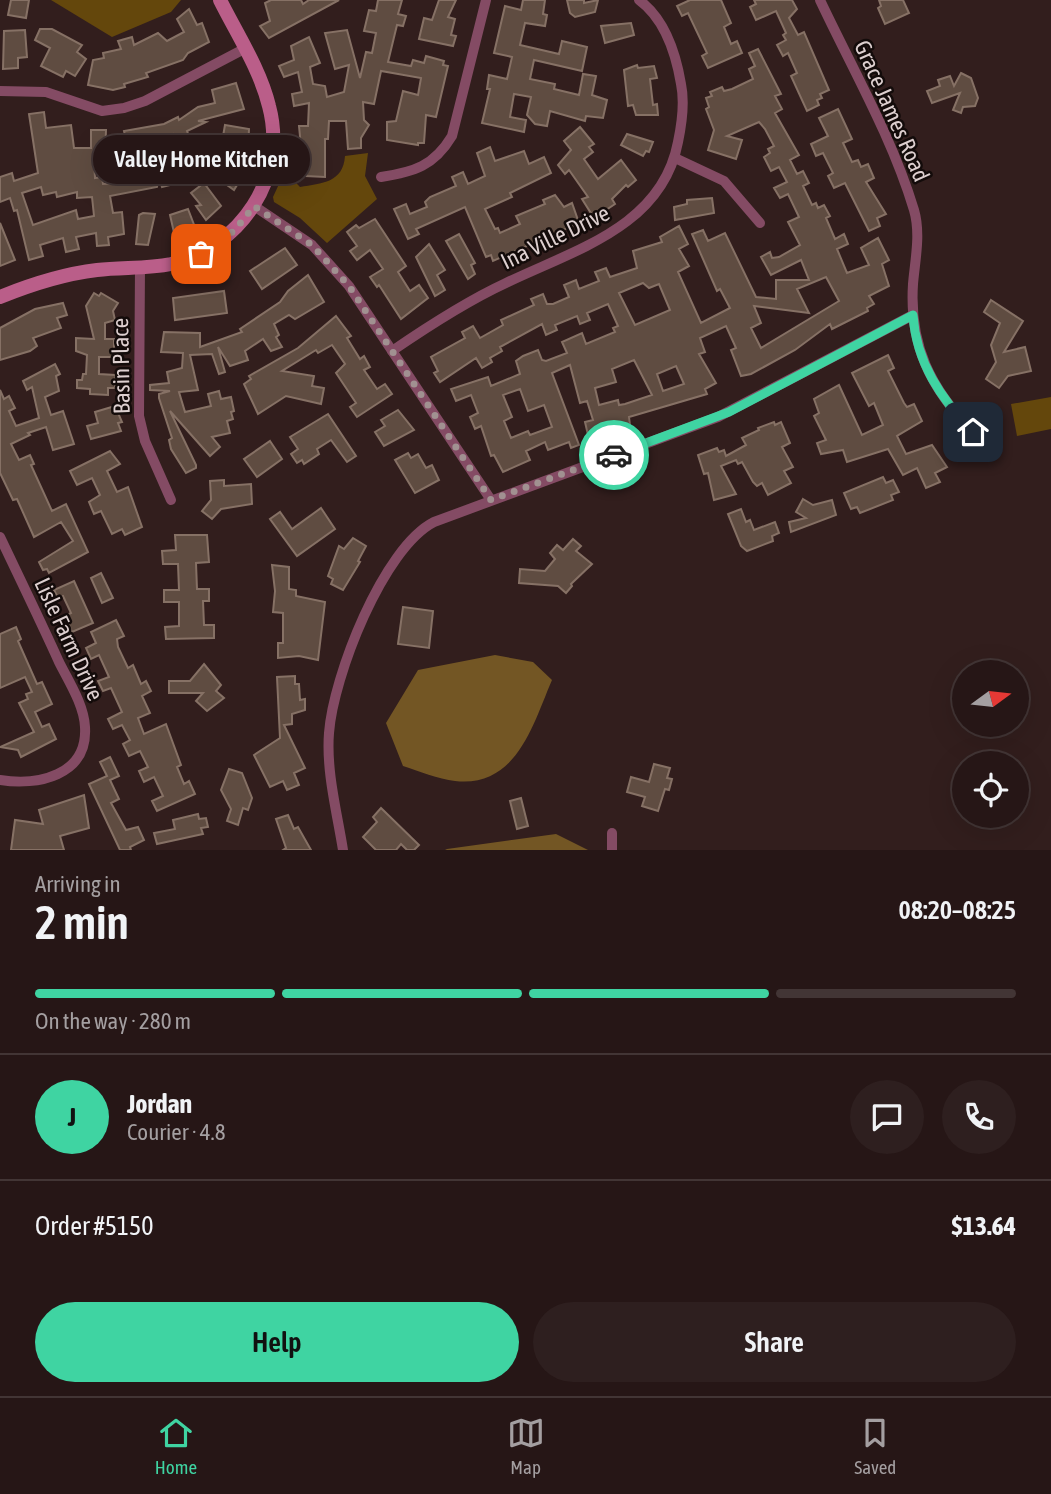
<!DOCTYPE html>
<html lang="en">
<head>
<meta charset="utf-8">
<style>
	:root { --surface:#261616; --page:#2e1f1f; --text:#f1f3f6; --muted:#a49fa1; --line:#423535; --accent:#3fd4a2 }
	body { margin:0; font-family:"Asap Condensed",sans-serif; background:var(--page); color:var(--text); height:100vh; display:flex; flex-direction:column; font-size:26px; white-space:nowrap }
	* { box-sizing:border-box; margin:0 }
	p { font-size:23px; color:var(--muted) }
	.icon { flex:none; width:38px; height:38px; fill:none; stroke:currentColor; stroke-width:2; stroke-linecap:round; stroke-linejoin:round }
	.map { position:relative; height:850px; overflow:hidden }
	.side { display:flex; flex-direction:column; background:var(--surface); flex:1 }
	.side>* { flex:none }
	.needle { width:46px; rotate:75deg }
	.fabs { position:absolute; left:952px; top:660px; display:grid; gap:14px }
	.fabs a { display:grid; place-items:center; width:77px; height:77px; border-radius:50%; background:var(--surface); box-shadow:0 7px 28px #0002,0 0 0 2px var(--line); font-size:35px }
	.pin { position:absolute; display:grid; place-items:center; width:60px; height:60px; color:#fff; margin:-30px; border-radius:14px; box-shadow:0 4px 10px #0006 }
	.courier { position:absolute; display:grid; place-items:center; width:70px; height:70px; margin:-35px; border:5px solid #3fd4a2; border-radius:50%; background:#fff; color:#222; box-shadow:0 2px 9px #0007 }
	.bubble { position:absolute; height:49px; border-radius:24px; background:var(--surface); box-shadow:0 7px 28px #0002,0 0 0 2px var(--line); font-size:23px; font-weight:600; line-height:49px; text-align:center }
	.headline em { font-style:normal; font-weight:600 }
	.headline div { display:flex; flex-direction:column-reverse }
	.headline { display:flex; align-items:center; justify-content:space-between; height:119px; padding:0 35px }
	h1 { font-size:46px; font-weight:600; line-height:52px }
	.bar { display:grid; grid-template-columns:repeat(4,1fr); gap:10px 7px; align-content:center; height:84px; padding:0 35px }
	.bar i { height:9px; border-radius:5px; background:var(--line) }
	.bar .on { background:var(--accent) }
	.bar p { grid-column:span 4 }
	.line { display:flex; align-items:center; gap:18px; padding:0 35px; border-top:2px solid var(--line) }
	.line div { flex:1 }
	.round { display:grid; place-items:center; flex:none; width:74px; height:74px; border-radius:37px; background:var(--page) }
	.primary-button { display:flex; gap:14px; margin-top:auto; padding:14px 35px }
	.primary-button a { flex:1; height:80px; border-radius:42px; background:var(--accent); color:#111; font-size:28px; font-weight:600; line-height:80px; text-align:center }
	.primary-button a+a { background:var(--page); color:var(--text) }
	.menu { display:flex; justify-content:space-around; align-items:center; height:98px; border-top:2px solid var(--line); background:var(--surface); font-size:19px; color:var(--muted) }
	.menu a { display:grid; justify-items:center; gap:4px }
	.menu .on { color:var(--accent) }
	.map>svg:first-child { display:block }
</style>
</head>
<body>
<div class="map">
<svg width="1051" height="850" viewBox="0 0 1051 850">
	<rect width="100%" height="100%" fill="#321e1d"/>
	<g fill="#64470c">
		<polygon points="51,0 181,0 171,12 112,37"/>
		<path d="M 368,153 L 365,176 L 377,199 L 327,243 L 300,218 L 274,202 L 273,197 L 285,171 L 300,187 C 322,183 343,183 345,156 Z"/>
		<polygon points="1051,397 1051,429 1017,436 1011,404"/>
	</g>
	<g fill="#735624">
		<path d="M 495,655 L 533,662 L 552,680 C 533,724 517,788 455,781 C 438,779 419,771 403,766 L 386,723 L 418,670 Z"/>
		<polygon points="556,834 588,850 445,850 447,849"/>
	</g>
	<g fill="#5f4c41" stroke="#867165" stroke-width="2" fill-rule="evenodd">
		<polygon points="11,0 29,0 26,18 8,15"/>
		<polygon points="271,0 301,0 303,4 309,0 339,0 269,38 260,26 270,21 265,3"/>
		<polygon points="378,0 402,0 398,14 406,16 403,26 397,25 388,62 411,66 413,60 424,63 426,56 444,61 443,65 448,66 436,117 426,115 424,143 418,143 418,145 387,140 387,122 396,121 403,91 418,95 421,78 381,71 374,104 363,102 364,120 369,125 361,138 361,148 348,149 346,121 329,121 328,139 325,139 325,177 306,176 307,171 296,171 296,157 302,157 299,126 308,126 309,103 294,106 292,94 302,92 298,72 284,77 279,66 294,60 291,46 309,37 320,63 310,67 313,84 325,86 327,97 344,92 349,65 335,69 325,33 347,30 360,78 366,52 372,53 376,33 364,31 369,10 376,11"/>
		<polygon points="439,0 456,0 448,17 455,19 451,35 456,36 453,46 419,39 424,18 432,20"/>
		<polygon points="523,0 545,0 543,14 547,15 545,26 525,23 520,45 559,54 562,41 587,47 582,71 534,60 530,79 555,84 554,89 579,95 583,74 596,76 592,95 607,100 603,118 586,116 585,121 550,111 547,126 535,124 527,115 531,97 514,94 510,117 526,120 524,132 482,123 490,89 487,89 489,75 507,79 512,57 494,53 505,6 521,10"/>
		<polygon points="567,0 584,0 584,3 598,0 595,12 575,17 570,13"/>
		<polygon points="690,0 721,0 731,23 724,27 731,44 737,41 742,53 708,68 702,56 707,53 688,13 682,16 677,6"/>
		<polygon points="754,0 792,0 797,9 789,18 798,35 804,32 829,90 820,94 822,98 817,100 819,105 807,111 791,76 797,73 788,53 783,56 777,45 786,40 783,35 786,33 776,11 756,20 750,7 756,4"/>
		<polygon points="879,0 903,0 909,13 885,24 878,8 881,6"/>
		<polygon points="189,9 197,25 202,23 209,42 188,53 183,60 146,73 148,77 124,84 125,87 113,90 88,85 93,60 104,58 103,53 121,49 118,41 132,37 134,45 158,33 167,41 184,32 177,19"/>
		<polygon points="631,23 634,35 605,43 601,26"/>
		<polygon points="40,29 52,29 82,45 77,52 86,59 75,76 66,71 63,77 41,66 50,48 35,40"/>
		<polygon points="25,30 27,57 18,58 18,68 3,69 4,31"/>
		<path d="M 758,49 L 781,94 L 775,96 L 782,109 L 775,113 L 799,155 L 790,160 L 797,174 L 803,171 L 809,183 L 803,186 L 812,205 L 816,203 L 818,208 L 824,205 L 830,216 L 826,218 L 835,239 L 844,234 L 848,244 L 837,249 L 847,273 L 869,265 L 861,248 L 878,238 L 889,260 L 882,264 L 889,286 L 869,296 L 874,304 L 867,308 L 868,311 L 832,329 L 830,324 L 795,350 L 751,374 L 741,376 L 731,350 L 736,348 L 726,326 L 700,338 L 705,352 L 699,354 L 716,383 L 705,389 L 707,394 L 629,417 L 630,425 L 618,429 L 588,435 L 585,422 L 593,420 L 587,401 L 580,403 L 570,365 L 552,373 L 579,445 L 571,448 L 569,442 L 548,450 L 545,442 L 526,451 L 530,460 L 503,472 L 494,455 L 491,456 L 481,426 L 475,429 L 470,417 L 478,413 L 471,395 L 456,401 L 451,389 L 488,377 L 491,386 L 520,374 L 516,361 L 523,356 L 538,350 L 542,360 L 546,361 L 567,353 L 562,342 L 582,333 L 586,344 L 615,332 L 613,328 L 618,326 L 608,304 L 587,313 L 590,320 L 580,324 L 577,316 L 555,325 L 557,330 L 546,335 L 542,324 L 500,347 L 502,351 L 490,358 L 492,362 L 482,368 L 476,358 L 440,382 L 434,373 L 438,371 L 431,357 L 465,338 L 462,332 L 473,326 L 480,338 L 503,325 L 501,320 L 534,305 L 531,299 L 543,294 L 547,304 L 553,304 L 569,297 L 564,285 L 576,280 L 579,289 L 599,281 L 595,272 L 606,268 L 610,277 L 637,268 L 633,251 L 662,242 L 660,237 L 679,226 L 688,244 L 679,249 L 689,266 L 678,272 L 701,323 L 730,308 L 720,289 L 717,291 L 692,234 L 703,230 L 708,241 L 725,233 L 756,297 L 776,299 L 776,280 L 809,280 L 801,260 L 771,275 L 761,257 L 770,252 L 772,258 L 779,257 L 800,245 L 788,222 L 799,217 L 788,194 L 780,198 L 774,188 L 787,182 L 779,167 L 771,171 L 764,157 L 770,153 L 768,149 L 774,146 L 765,129 L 759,122 L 727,136 L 742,140 L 736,159 L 708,150 L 714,130 L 706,109 L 709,107 L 706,98 L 712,96 L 710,92 L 722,87 L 724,91 L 732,89 L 753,79 L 749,69 L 755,66 L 749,53 ZM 826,277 L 839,301 L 761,348 L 751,328 L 761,323 L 754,306 L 809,313 L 797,289 ZM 643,283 L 649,288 L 659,284 L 670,310 L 635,325 L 619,293 ZM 634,360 L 652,395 L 625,404 L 619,405 L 618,400 L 599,405 L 595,388 L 616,382 L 612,369 ZM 676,366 L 684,384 L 663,391 L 657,374 ZM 520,389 L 528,411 L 544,405 L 552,427 L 530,435 L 528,431 L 511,438 L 504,421 L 512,417 L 503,395 Z"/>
		<polygon points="637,65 638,68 654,66 657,78 650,79 653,105 657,104 658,115 636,115 633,105 628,106 624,70"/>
		<polygon points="961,73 971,78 978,98 975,106 963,107 961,113 953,110 960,93 932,103 927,91 940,86 938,80 950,76 954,86"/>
		<polygon points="236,83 244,109 198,121 206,122 187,131 189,136 175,134 192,144 181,150 173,134 141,144 144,158 131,161 124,131 164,124 178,117 179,120 198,107 215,103 212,90"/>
		<polygon points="838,109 852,139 843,143 852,162 858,160 861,167 868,164 874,178 866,182 886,214 877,218 880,226 869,231 845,183 834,188 828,176 833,173 823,153 816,156 811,144 828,136 819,118"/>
		<path d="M 44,112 L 46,128 L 71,125 L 74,148 L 91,148 L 91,130 L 106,130 L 105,160 L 94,160 L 95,178 L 102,177 L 103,184 L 135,182 L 134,179 L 143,178 L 141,165 L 151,163 L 152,167 L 160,165 L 159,175 L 168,174 L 170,185 L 162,187 L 159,177 L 157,187 L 110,196 L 113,213 L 122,212 L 124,234 L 108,237 L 109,245 L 97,246 L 96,233 L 76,237 L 79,249 L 66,252 L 63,238 L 40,245 L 43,256 L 29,260 L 17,210 L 14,211 L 10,198 L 0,202 L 0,177 L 12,173 L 14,181 L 38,173 L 29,114 ZM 41,187 L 43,195 L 56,192 L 57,197 L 77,192 L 77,198 L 92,197 L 94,216 L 78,219 L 76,210 L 33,225 L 22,193 Z"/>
		<polygon points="225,125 249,129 248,150 229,147 229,143 222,142"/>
		<polygon points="580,127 594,144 589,147 593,152 584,159 598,179 621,160 636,180 628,187 626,185 612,199 615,204 594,218 582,199 588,197 569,170 565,174 558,165 571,150 564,141"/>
		<polygon points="627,134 653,142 649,152 646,151 643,156 621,145"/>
		<polygon points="490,147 495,161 524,151 529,164 544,157 551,173 510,193 512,197 485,209 495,229 498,228 500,233 520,224 516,216 545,204 543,200 555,195 564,207 572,203 579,223 493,261 491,255 486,257 465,207 416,229 419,234 408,239 394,209 406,204 410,214 427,207 425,202 430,197 456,186 452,177 463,172 468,184 485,176 477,153"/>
		<polygon points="214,157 225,163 226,158 246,170 234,190 206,170"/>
		<polygon points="204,183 221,206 206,220 196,206 201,205 191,193"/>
		<polygon points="712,198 714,213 675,220 674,207 687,204 687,200"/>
		<polygon points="188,209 196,230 175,237 170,215"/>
		<polygon points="143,213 155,214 148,245 136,244 139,215"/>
		<polygon points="375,219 406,266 398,272 410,291 419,285 428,298 401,319 379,285 377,287 370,277 383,269 370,250 357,260 350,251 357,246 347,232 356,225 359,228"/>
		<polygon points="0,223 15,260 0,266"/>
		<polygon points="459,234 475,263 471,265 475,274 468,279 446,241"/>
		<polygon points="429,244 445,270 437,275 445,290 435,296 416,257"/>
		<polygon points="285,248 297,265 262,289 250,271"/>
		<polygon points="308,275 324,302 295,319 289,315 274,324 279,335 276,337 282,347 271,351 263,339 245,351 248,360 230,366 218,347 225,372 219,374 212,354 190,355 198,390 179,392 185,412 211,406 208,394 219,391 221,399 231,397 234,411 231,412 233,419 227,421 230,433 212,437 220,447 210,456 170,411 196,465 196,468 186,473 171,449 169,440 172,438 159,398 159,394 170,391 150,390 150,385 169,383 167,372 182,368 183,353 161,352 164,332 200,333 200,347 242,332 240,329 280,302 288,291"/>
		<polygon points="224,291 227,313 175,320 173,298"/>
		<polygon points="94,293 99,296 101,293 118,303 113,311 115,320 105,323 105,339 114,339 114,357 99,357 99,374 115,375 115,388 108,388 108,395 90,394 90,389 77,388 77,380 82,380 83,374 86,374 87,355 76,351 76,338 94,339 86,306"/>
		<polygon points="991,300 1023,321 1004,352 1025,347 1031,371 1008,376 999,388 986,379 996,362 991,345 1000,323 984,312"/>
		<polygon points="63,303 67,315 57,318 61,328 33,338 37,346 30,351 0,360 0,328 35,309"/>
		<polygon points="336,316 351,336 347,338 360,359 364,356 370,367 364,370 377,389 385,384 392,394 357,417 350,407 356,403 336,373 345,364 332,345 318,353 316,350 282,371 314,376 312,386 324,388 321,404 286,396 258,414 244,384 251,379 249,376 298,348"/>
		<polygon points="888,355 894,368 888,371 904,403 907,407 914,404 922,421 897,436 906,454 932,445 947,467 935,473 940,482 926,488 917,468 903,475 888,449 847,462 843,450 821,454 817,443 826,440 814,416 819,413 814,399 839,385 862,435 883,425 874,403 869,406 852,373"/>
		<polygon points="55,364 60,374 56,376 59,391 45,397 51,415 63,411 74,444 53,450 46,427 28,433 30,435 11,444 19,460 30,455 34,464 31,465 52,511 66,504 88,552 49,573 47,569 43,570 39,562 73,541 61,522 34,537 17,499 13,500 0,473 0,390 4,399 9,396 15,408 9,411 16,426 39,418 32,387 27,390 23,381"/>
		<polygon points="115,406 122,422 118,423 121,431 91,439 87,426 98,423 95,412"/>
		<polygon points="398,410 414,430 384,446 375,432 385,426 381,420"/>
		<polygon points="328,414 356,456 347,462 331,440 317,449 319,454 304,464 302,460 297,463 291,454 298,449 290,437"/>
		<polygon points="774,422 775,425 781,422 790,443 782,447 793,467 784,471 791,483 768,495 762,483 757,486 753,482 742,462 738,464 736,460 721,466 736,494 714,500 708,473 704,474 698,455 717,448 719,452 724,450 726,456 746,445 742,438 759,430 758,428"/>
		<polygon points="270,441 282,459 257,477 244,459"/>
		<polygon points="110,451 120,464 107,471 117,492 128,487 142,527 125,535 122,529 112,534 101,511 94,514 89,502 100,495 92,478 77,485 70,471"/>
		<polygon points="408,453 411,458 418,454 426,468 432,465 439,480 415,493 395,460"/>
		<polygon points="883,477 886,483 893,480 899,492 891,495 893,500 860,513 857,507 851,509 844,493"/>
		<polygon points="224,480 224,486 251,484 252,504 221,509 212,519 202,511 211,500 210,481"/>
		<polygon points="803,499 813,505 832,500 836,515 791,532 789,522 806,518 796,512"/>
		<polygon points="321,508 335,529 297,556 270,519 280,512 292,529"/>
		<polygon points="741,509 746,522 750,520 754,530 775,522 779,533 772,536 773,541 747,551 741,546 728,514"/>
		<polygon points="175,535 207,535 209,562 196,563 197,589 209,589 209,601 203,601 204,625 214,625 214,638 166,639 165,627 179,626 179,602 164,602 164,590 179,590 178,564 163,564 162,551 176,550"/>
		<polygon points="353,538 366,546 358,561 360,562 343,590 331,584 333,579 328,576 339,546 344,549"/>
		<polygon points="573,539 581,546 576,551 592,564 571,584 572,586 566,593 558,586 519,583 520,569 545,571 555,559 550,553 557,545 563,550"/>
		<polygon points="272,565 289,567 289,589 296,590 296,596 325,602 318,660 299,656 278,658 278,643 283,643 283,613 273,612 275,591"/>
		<polygon points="101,573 113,598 102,603 91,578"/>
		<polygon points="74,581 93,623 72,632 65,616 71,613 63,596 58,598 54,590"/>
		<polygon points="403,607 433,611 429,648 398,644"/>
		<polygon points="116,620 124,636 117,639 118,647 128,668 133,665 141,684 146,681 151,691 142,696 150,713 138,718 144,734 166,724 181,765 177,767 184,784 189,781 195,794 157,811 152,801 163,796 154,777 144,782 139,771 148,767 140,751 129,756 123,744 130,740 122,725 113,729 108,719 122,712 111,688 103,691 98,681 109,677 99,655 91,659 86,648 96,643 91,632"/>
		<polygon points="16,627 21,639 18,641 37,684 42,682 52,704 35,712 42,727 49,724 56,739 21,757 18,750 0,747 34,732 19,703 28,699 26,694 32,692 25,677 0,688 0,634"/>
		<polygon points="204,664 221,685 216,691 224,698 207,711 196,701 203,693 169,693 169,681 190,681"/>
		<polygon points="295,676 295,684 299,684 300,700 305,699 305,710 292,714 292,724 284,725 305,768 294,773 299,785 287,790 283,781 270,787 254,755 280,738 277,677"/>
		<polygon points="110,757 119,776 110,780 119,799 111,803 126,830 138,827 144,840 130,847 131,850 120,850 89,784 107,776 100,762"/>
		<polygon points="654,764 670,768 667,778 672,779 669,790 665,789 658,811 642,806 645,797 627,792 631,777 649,782"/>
		<polygon points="229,769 242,773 252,798 248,810 243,808 238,825 227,821 231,809 221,790"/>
		<polygon points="84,795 89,828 60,836 64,850 11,850 15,820 43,824 39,810"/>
		<polygon points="521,798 528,826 517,829 510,801"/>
		<polygon points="381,808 419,845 414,850 407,850 401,844 396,850 376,850 363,837 377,822 373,817"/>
		<polygon points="198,814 199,819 206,818 208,827 201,828 203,834 157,844 154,833 175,829 173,820"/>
		<polygon points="288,815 294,829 298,827 311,850 283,850 286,848 276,819"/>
	</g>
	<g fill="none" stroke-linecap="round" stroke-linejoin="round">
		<g stroke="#844b64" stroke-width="10">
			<path d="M 820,0 C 852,68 892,137 914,210 C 921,234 915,260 913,284 C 909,346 931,389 973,432"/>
			<polyline points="0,91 46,92 102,111 124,108 145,101 244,49"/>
			<polyline points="675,158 724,181 760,223"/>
			<path d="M 381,177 C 414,172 434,166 452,136 L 486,0"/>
			<polyline points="254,206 312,245 349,286 491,500"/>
			<polyline points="140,267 139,416 145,441 171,500"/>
			<path d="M 392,351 C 427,327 467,301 506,283 C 574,250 662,227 678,142 C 682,123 685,103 681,84 C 676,54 665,19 639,0"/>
			<path d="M 0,537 C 20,579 40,620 59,662 C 69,682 84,705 85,727 C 88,776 37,786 0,780"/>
			<path d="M 343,850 C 337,812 326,771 329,733 C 333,677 383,548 434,522 L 718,417 L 913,315"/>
			<polyline points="612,850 612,833"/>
		</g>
		<path stroke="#ba5e89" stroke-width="14" d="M 0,297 C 32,284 63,274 97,270 C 122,267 147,269 171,264 C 241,247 288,177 269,106 C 260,69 237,34 220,0"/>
	</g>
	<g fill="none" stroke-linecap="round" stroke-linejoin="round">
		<polyline stroke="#a19191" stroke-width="7" stroke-dasharray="0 12.6" points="201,254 235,230 254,206 312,245 349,286 491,500 614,455"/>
		<path stroke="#3fd4a2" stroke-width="9" d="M 614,455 L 729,412 L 913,315 C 916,362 941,399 973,432"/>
	</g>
	<g text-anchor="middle" stroke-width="5" stroke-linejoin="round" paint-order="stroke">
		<g font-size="23" fill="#ddcfcf" stroke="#130b0a">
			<text transform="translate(892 111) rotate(66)" y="8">Grace James Road</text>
			<text transform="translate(555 237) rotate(-26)" y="8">Ina Ville Drive</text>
			<text transform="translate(121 366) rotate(-91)" y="8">Basin Place</text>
			<text transform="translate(69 639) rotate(65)" y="8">Lisle Farm Drive</text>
		</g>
	</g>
</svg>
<div class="fabs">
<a><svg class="needle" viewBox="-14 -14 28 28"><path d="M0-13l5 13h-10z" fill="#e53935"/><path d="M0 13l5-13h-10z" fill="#a49fa1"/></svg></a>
<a><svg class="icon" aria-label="locate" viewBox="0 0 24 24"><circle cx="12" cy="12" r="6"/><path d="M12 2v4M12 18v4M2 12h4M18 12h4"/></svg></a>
</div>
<div class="pin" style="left:201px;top:254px;background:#ea580c"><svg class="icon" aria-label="bag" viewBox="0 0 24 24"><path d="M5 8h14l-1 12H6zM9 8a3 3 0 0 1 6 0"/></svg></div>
<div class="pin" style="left:973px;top:432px;background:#1f2937"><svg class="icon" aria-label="home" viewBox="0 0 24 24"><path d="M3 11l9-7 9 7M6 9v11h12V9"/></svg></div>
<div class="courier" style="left:614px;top:455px"><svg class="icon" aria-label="car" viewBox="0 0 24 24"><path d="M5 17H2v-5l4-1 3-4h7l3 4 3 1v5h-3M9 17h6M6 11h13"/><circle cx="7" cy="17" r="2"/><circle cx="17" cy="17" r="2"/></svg></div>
<div class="bubble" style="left:93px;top:135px;width:217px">Valley Home Kitchen</div>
</div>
<section class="side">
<div class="headline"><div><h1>2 min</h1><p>Arriving in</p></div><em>08:20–08:25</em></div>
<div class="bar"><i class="on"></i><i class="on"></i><i class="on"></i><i></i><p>On the way · 280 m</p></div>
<div class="line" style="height:126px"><b class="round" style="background:var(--accent);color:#111">J</b><div><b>Jordan</b><p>Courier · 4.8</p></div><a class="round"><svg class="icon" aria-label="chat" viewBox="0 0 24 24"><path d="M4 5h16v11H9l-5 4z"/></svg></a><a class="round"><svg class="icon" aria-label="phone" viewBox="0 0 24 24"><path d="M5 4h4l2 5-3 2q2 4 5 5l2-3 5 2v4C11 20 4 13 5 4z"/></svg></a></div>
<div class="line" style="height:91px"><div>Order #5150</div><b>$13.64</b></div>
<div class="primary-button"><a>Help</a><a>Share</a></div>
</section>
<nav class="menu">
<a class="on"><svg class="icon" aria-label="home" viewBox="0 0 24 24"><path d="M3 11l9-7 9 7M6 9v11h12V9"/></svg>Home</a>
<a><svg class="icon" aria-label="map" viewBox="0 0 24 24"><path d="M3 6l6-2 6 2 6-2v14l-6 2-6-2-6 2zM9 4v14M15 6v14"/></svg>Map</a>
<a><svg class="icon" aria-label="saved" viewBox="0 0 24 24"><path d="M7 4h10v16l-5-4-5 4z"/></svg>Saved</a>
</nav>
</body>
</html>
